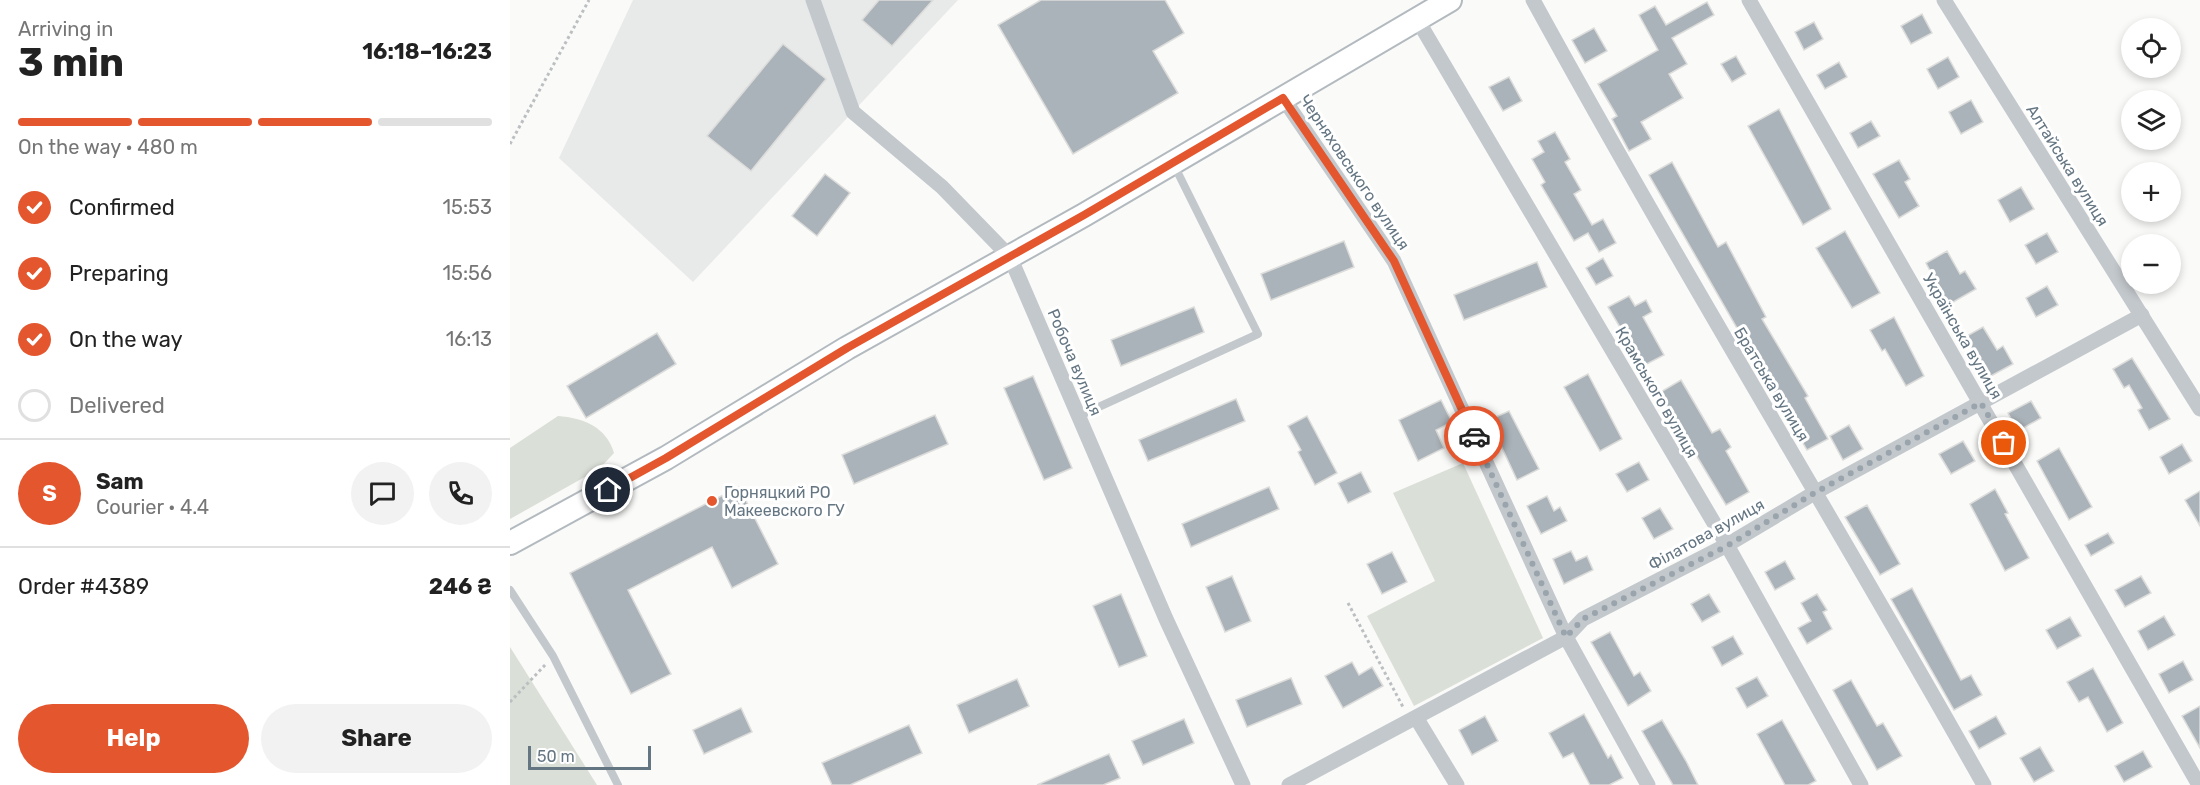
<!DOCTYPE html>
<html lang="en">
<head>
<meta charset="utf-8">
<style>
	:root { --surface:#fff; --page:#f2f2f2; --text:#222; --muted:#767676; --line:#e0e0e0; --accent:#e4572e }
	body { margin:0; font-family:Rubik,sans-serif; background:var(--page); color:var(--text); height:100vh; display:flex; flex-direction:column; font-size:22px; white-space:nowrap }
	* { box-sizing:border-box; margin:0 }
	p { font-size:20px; color:var(--muted) }
	.icon { flex:none; width:33px; height:33px; fill:none; stroke:currentColor; stroke-width:2; stroke-linecap:round; stroke-linejoin:round }
	.map { position:relative; flex:1; overflow:hidden }
	.side { display:flex; flex-direction:column; background:var(--surface); width:510px }
	.side>* { flex:none }
	.fabs { position:absolute; left:1611px; top:18px; display:grid; gap:12px }
	.fabs a { display:grid; place-items:center; width:60px; height:60px; border-radius:50%; background:var(--surface); box-shadow:0 3px 9px #0003; font-size:30px }
	.scale { position:absolute; left:18px; bottom:15px; width:123px; box-sizing:border-box; padding-left:6px; border:3px solid #657683; border-top:0; font-size:16px; line-height:21px; white-space:nowrap; color:#657683; -webkit-text-stroke:4px #fff; paint-order:stroke }
	.pin { position:absolute; display:grid; place-items:center; width:51px; height:51px; color:#fff; margin:-26px; border:3px solid #fff; border-radius:50%; box-shadow:0 2px 6px #0007 }
	.courier { position:absolute; display:grid; place-items:center; width:60px; height:60px; margin:-30px; border:4px solid #e4572e; border-radius:50%; background:#fff; color:#222; box-shadow:0 2px 8px #0007 }
	.overview em { font-style:normal; font-weight:700 }
	.overview div { display:flex; flex-direction:column-reverse }
	.overview { display:flex; align-items:center; justify-content:space-between; height:102px; padding:0 18px }
	h1 { font-size:39px; font-weight:700; line-height:45px }
	.bar { display:grid; grid-template-columns:repeat(4,1fr); gap:9px 6px; align-content:center; height:72px; padding:0 18px }
	.bar i { height:8px; border-radius:4px; background:var(--line) }
	.bar .active { background:var(--accent) }
	.bar p { grid-column:span 4 }
	.line { display:flex; align-items:center; gap:15px; padding:0 18px; border-top:2px solid var(--line) }
	.line div { flex:1 }
	.round { display:grid; place-items:center; flex:none; width:63px; height:63px; border-radius:32px; background:var(--page) }
	ol { padding:0 18px; list-style:none }
	li { display:flex; align-items:center; gap:18px; height:66px }
	li p { margin-inline-start:auto }
	li .icon { padding:6px; border-radius:50%; background:var(--accent); color:#fff; stroke-width:4 }
	li:last-child { color:var(--muted) }
	li i { width:33px; height:33px; border:3px solid var(--line); border-radius:50% }
	.action { display:flex; gap:12px; margin-top:auto; padding:12px 18px }
	.action a { flex:1; height:69px; border-radius:36px; background:var(--accent); color:#fff; font-size:24px; font-weight:700; line-height:69px; text-align:center }
	.action a+a { background:var(--page); color:var(--text) }
	main { display:flex; flex:1; min-height:0 }
	.map>svg:first-child { display:block }
</style>
</head>
<body>
<main>
<section class="side">
<div class="overview"><div><h1>3 min</h1><p>Arriving in</p></div><em>16:18–16:23</em></div>
<div class="bar"><i class="active"></i><i class="active"></i><i class="active"></i><i></i><p>On the way · 480 m</p></div>
<ol>
<li><svg class="icon" aria-label="check" viewBox="0 0 24 24"><path d="M5 12l5 5 9-10"/></svg>Confirmed<p>15:53</p></li>
<li><svg class="icon" aria-label="check" viewBox="0 0 24 24"><path d="M5 12l5 5 9-10"/></svg>Preparing<p>15:56</p></li>
<li><svg class="icon" aria-label="check" viewBox="0 0 24 24"><path d="M5 12l5 5 9-10"/></svg>On the way<p>16:13</p></li>
<li><i></i>Delivered</li>
</ol>
<div class="line" style="height:108px"><b class="round" style="background:var(--accent);color:#fff">S</b><div><b>Sam</b><p>Courier · 4.4</p></div><a class="round"><svg class="icon" aria-label="chat" viewBox="0 0 24 24"><path d="M4 5h16v11H9l-5 4z"/></svg></a><a class="round"><svg class="icon" aria-label="phone" viewBox="0 0 24 24"><path d="M5 4h4l2 5-3 2q2 4 5 5l2-3 5 2v4C11 20 4 13 5 4z"/></svg></a></div>
<div class="line" style="height:78px"><div>Order #4389</div><b>246 ₴</b></div>
<div class="action"><a>Help</a><a>Share</a></div>
</section>
<div class="map">
<svg width="1690" height="785" viewBox="0 0 1690 785">
	<rect width="100%" height="100%" fill="#fafaf8"/>
	<polygon fill="#e8e9e9" points="123,0 448,0 183,282 49,158"/>
	<g fill="#dadfd7">
		<path d="M 48,416 C 74,418 96,427 104,453 L 89,469 L 0,519 L 0,448 Z"/>
		<polygon points="953,463 1033,638 904,706 857,616 925,581 883,493"/>
		<polygon points="0,647 87,785 0,785"/>
	</g>
	<g fill="#aab3b9" stroke="#dcdcda" stroke-width="1.5">
		<polygon points="369,0 423,0 382,46 352,20"/>
		<polygon points="531,0 655,0 674,33 643,51 668,93 563,154 488,25"/>
		<polygon points="1197,2 1204,15 1162,38 1177,64 1159,74 1173,98 1131,122 1141,139 1119,151 1102,119 1107,116 1088,84 1148,50 1129,15 1145,6 1156,25"/>
		<polygon points="1412,14 1422,33 1401,44 1391,26"/>
		<polygon points="1304,22 1313,39 1294,50 1285,32"/>
		<polygon points="1084,28 1097,51 1075,63 1062,40"/>
		<polygon points="273,44 316,79 241,171 197,136"/>
		<polygon points="1226,56 1236,74 1222,82 1211,64"/>
		<polygon points="1438,57 1449,77 1428,89 1417,69"/>
		<polygon points="1329,62 1337,77 1315,89 1307,75"/>
		<polygon points="999,77 1012,101 993,111 979,87"/>
		<polygon points="1461,100 1473,122 1451,134 1439,112"/>
		<polygon points="1269,109 1321,209 1293,225 1238,126"/>
		<polygon points="1361,121 1370,136 1348,148 1340,133"/>
		<polygon points="1045,132 1060,159 1055,162 1071,190 1064,194 1082,225 1093,219 1106,243 1089,252 1078,233 1064,241 1031,185 1035,182 1022,159 1034,152 1028,141"/>
		<polygon points="1389,160 1400,179 1395,182 1409,206 1389,218 1363,174"/>
		<polygon points="1162,162 1208,247 1216,242 1256,317 1252,319 1298,396 1295,398 1318,439 1297,450 1139,175"/>
		<polygon points="315,174 340,193 307,236 282,216"/>
		<polygon points="1511,187 1524,209 1500,222 1488,200"/>
		<polygon points="1335,231 1370,293 1342,308 1306,248"/>
		<polygon points="1537,233 1548,252 1526,264 1515,245"/>
		<polygon points="834,241 844,267 761,300 751,274"/>
		<polygon points="1437,251 1450,274 1455,271 1466,289 1438,305 1416,263"/>
		<polygon points="1093,258 1103,276 1086,285 1076,268"/>
		<polygon points="1027,262 1037,287 954,320 944,295"/>
		<polygon points="1537,286 1548,305 1526,317 1516,298"/>
		<polygon points="1119,296 1125,306 1136,300 1142,312 1133,317 1154,355 1133,366 1098,307"/>
		<polygon points="684,307 694,332 611,366 601,340"/>
		<polygon points="1384,317 1414,376 1396,386 1375,349 1372,351 1360,330"/>
		<polygon points="1473,327 1487,350 1493,346 1503,364 1479,377 1455,337"/>
		<polygon points="147,333 166,364 76,418 57,386"/>
		<polygon points="1622,358 1660,419 1639,430 1628,410 1632,408 1619,385 1614,388 1603,369"/>
		<polygon points="1078,374 1112,439 1090,451 1054,387"/>
		<polygon points="523,376 562,468 534,480 494,388"/>
		<polygon points="1171,380 1202,433 1210,429 1221,447 1216,451 1239,492 1216,505 1149,393"/>
		<polygon points="726,399 735,421 638,461 629,440"/>
		<polygon points="931,400 942,422 926,430 934,448 908,461 889,420"/>
		<polygon points="1521,401 1531,418 1508,431 1498,413"/>
		<polygon points="999,411 1029,469 1007,480 979,420"/>
		<polygon points="425,415 438,444 344,484 332,455"/>
		<polygon points="797,416 827,473 805,485 788,452 791,450 778,426"/>
		<polygon points="1339,425 1353,449 1333,460 1320,436"/>
		<polygon points="1453,441 1465,461 1441,474 1429,454"/>
		<polygon points="1672,444 1682,461 1659,474 1650,457"/>
		<polygon points="1549,448 1582,507 1559,520 1527,461"/>
		<polygon points="1129,462 1139,480 1117,492 1106,474"/>
		<polygon points="851,472 861,492 838,503 828,483"/>
		<polygon points="229,487 268,564 222,588 202,547 118,590 161,674 121,694 60,573"/>
		<polygon points="759,487 769,509 681,547 672,524"/>
		<polygon points="1485,489 1498,513 1495,514 1519,558 1495,571 1460,504"/>
		<polygon points="1690,491 1690,526 1675,500"/>
		<polygon points="1037,496 1044,511 1050,507 1057,521 1031,534 1017,506"/>
		<polygon points="1357,505 1390,564 1370,575 1335,517"/>
		<polygon points="1150,508 1163,529 1144,539 1132,518"/>
		<polygon points="1598,533 1604,543 1581,556 1575,545"/>
		<polygon points="1061,551 1066,561 1077,556 1083,570 1054,584 1043,559"/>
		<polygon points="882,552 897,582 872,594 857,564"/>
		<polygon points="1275,561 1285,579 1265,590 1255,572"/>
		<polygon points="722,576 741,621 715,632 696,587"/>
		<polygon points="1631,576 1641,593 1615,607 1605,590"/>
		<polygon points="1402,588 1451,680 1461,675 1472,695 1444,710 1381,599"/>
		<polygon points="611,594 637,656 609,667 583,606"/>
		<polygon points="1199,594 1210,612 1192,622 1181,604"/>
		<polygon points="1307,594 1317,610 1313,612 1322,629 1297,644 1288,628 1301,621 1291,603"/>
		<polygon points="1654,616 1665,635 1638,650 1628,631"/>
		<polygon points="1560,617 1571,636 1547,649 1536,630"/>
		<polygon points="1100,632 1124,676 1130,672 1141,691 1118,706 1081,642"/>
		<polygon points="1223,636 1233,654 1212,666 1202,647"/>
		<polygon points="1673,661 1683,680 1659,693 1649,674"/>
		<polygon points="842,662 849,675 862,667 873,686 833,708 815,676"/>
		<polygon points="1583,668 1613,723 1597,732 1578,697 1569,702 1557,682"/>
		<polygon points="1247,677 1258,696 1237,708 1226,688"/>
		<polygon points="781,678 792,704 737,727 726,700"/>
		<polygon points="507,679 519,706 459,733 447,705"/>
		<polygon points="1341,680 1367,726 1373,723 1392,756 1367,770 1323,690"/>
		<polygon points="1690,706 1690,748 1672,716"/>
		<polygon points="231,708 242,732 194,754 183,730"/>
		<polygon points="1074,714 1098,758 1101,755 1113,778 1099,785 1080,785 1063,753 1053,758 1039,733"/>
		<polygon points="975,716 988,741 962,755 949,730"/>
		<polygon points="1486,716 1496,734 1469,749 1459,731"/>
		<polygon points="674,719 684,743 633,765 622,741"/>
		<polygon points="1152,720 1176,761 1188,785 1163,785 1132,731"/>
		<polygon points="1272,720 1306,781 1298,785 1275,785 1247,734"/>
		<polygon points="399,725 412,753 340,785 322,785 312,763"/>
		<polygon points="1530,747 1544,771 1524,782 1510,758"/>
		<polygon points="1633,751 1642,767 1614,782 1605,766"/>
		<polygon points="599,754 610,778 593,785 527,785"/>
	</g>
	<g fill="none" stroke-linecap="round" stroke-linejoin="round">
		<g stroke="#b3babf" stroke-width="26">
			<polyline id="secondary" points="0,543 156,458 337,348 574,215 940,0"/>
		</g>
		<g stroke="#bbbfc2" stroke-width="3" stroke-dasharray="3 3" stroke-linecap="butt">
			<polyline points="0,144 79,0"/>
			<polyline points="838,603 893,707"/>
			<polyline points="0,702 36,664"/>
		</g>
		<g stroke="#c3c8cc" stroke-width="8">
			<polyline points="569,416 748,334 664,165"/>
			<polyline points="0,590 43,656 108,785"/>
		</g>
		<g stroke="#c3c8cc" stroke-width="15">
			<polyline points="303,0 343,112 432,187 500,257 656,619 733,785"/>
			<path d="M 1023,0 C 1168,265 1326,522 1474,785"/>
			<polyline points="1239,0 1689,785"/>
			<polyline points="1434,0 1690,409"/>
			<polyline points="907,19 1217,545 1351,785"/>
			<polyline points="773,98 884,261 1056,637 1138,785"/>
			<polyline points="907,719 947,785"/>
			<polyline points="779,785 1056,637 1073,619 1217,545 1306,492 1632,315"/>
		</g>
		<use href="#secondary" stroke="#fff" stroke-width="22"/>
	</g>
	<g fill="none" stroke-linecap="round" stroke-linejoin="round">
		<polyline stroke="#99a4ac" stroke-width="6" stroke-dasharray="0 10.8" points="964,436 1056,637 1073,619 1217,546 1306,492 1471,403 1494,443"/>
		<polyline stroke="#e4572e" stroke-width="8" points="98,490 156,458 337,348 574,215 773,98 884,261 964,436"/>
	</g>
	<circle fill="#e4572e" stroke="#fff" stroke-width="2" cx="202" cy="501" r="6"/>
	<g text-anchor="middle" stroke-width="6" stroke-linejoin="round" paint-order="stroke">
		<g font-size="16" fill="#657683" stroke="#fff">
			<text transform="translate(1558 165) rotate(58)" y="6">Алтайська вулиця</text>
			<text transform="translate(845 172) rotate(56)" y="6">Черняховського вулиця</text>
			<text transform="translate(1453 336) rotate(60)" y="6">Українська вулиця</text>
			<text transform="translate(565 362) rotate(67)" y="6">Робоча вулиця</text>
			<text transform="translate(1262 384) rotate(59)" y="6">Братська вулиця</text>
			<text transform="translate(1147 392) rotate(60)" y="6">Крамського вулиця</text>
			<text transform="translate(1196 534) rotate(-29)" y="6">Філатова вулиця</text>
		</g>
		<g font-size="16" fill="#657683" stroke="#fff" text-anchor="start">
			<text x="214" y="498">Горняцкий РО<tspan x="214" dy="18">Макеевского ГУ</tspan></text>
		</g>
	</g>
</svg>
<div class="fabs">
<a><svg class="icon" aria-label="locate" viewBox="0 0 24 24"><circle cx="12" cy="12" r="6"/><path d="M12 2v4M12 18v4M2 12h4M18 12h4"/></svg></a>
<a><svg class="icon" aria-label="layers" viewBox="0 0 24 24"><path d="M12 4l9 5-9 5-9-5zM3 14l9 5 9-5"/></svg></a>
<a>+</a>
<a>−</a>
</div>
<div class="scale">50 m</div>
<div class="pin" style="left:1494px;top:443px;background:#ea580c"><svg class="icon" aria-label="bag" viewBox="0 0 24 24"><path d="M5 8h14l-1 12H6zM9 8a3 3 0 0 1 6 0"/></svg></div>
<div class="pin" style="left:98px;top:490px;background:#1f2937"><svg class="icon" aria-label="home" viewBox="0 0 24 24"><path d="M3 11l9-7 9 7M6 9v11h12V9"/></svg></div>
<div class="courier" style="left:964px;top:436px"><svg class="icon" aria-label="car" viewBox="0 0 24 24"><path d="M5 17H2v-5l4-1 3-4h7l3 4 3 1v5h-3M9 17h6M6 11h13"/><circle cx="7" cy="17" r="2"/><circle cx="17" cy="17" r="2"/></svg></div>
</div>
</main>
</body>
</html>
